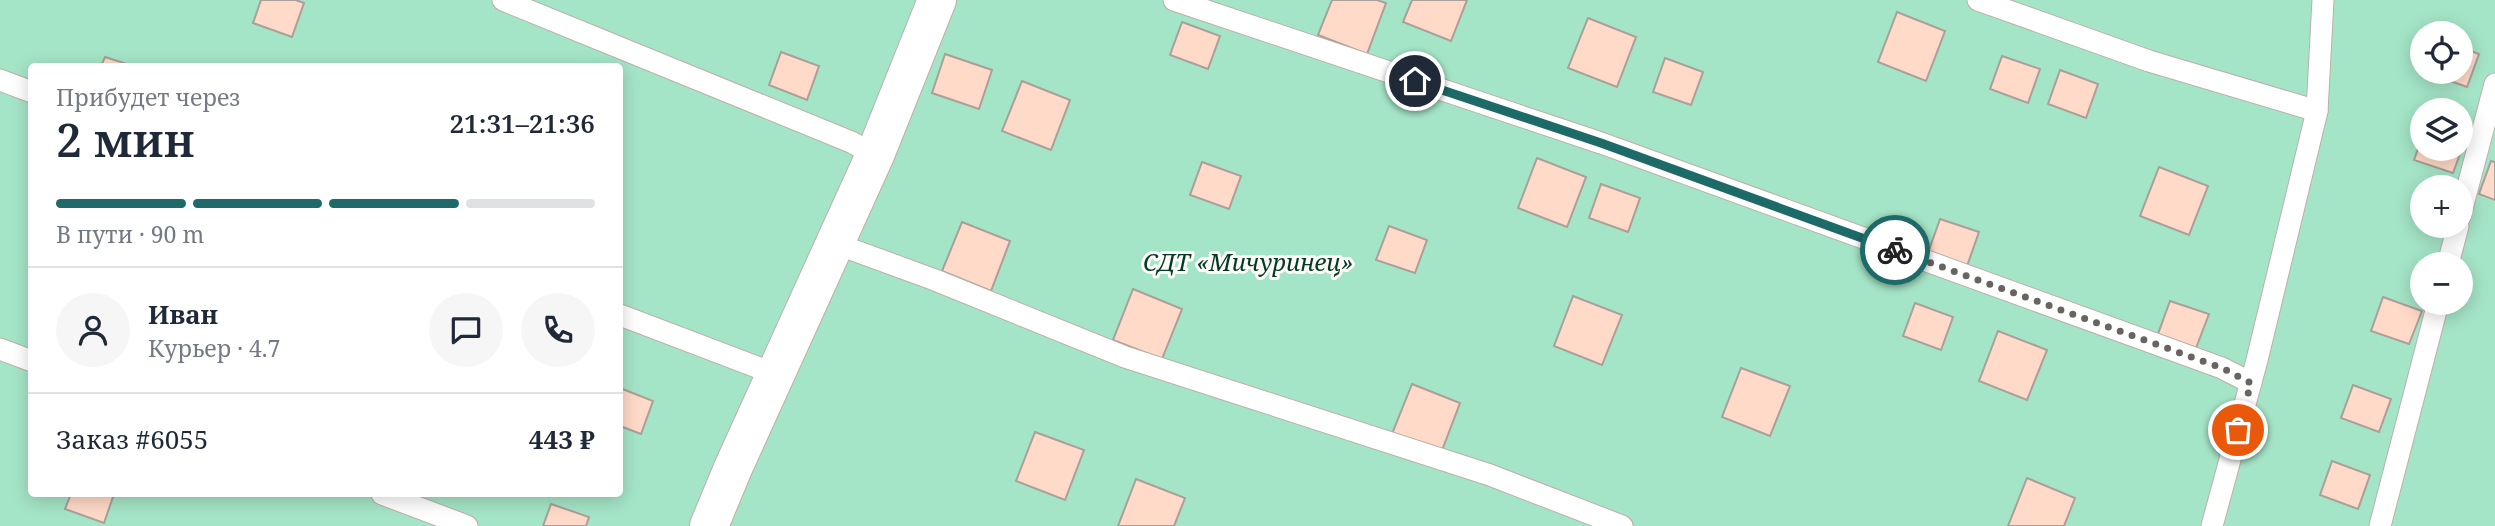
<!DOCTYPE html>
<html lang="ru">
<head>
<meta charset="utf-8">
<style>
	:root { --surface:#fff; --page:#f6f6f7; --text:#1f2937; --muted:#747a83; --line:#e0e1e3; --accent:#1d6a69 }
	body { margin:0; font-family:"Noto Serif",serif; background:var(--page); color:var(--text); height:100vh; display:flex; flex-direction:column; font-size:26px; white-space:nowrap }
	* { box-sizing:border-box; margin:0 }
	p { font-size:23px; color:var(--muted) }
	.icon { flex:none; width:38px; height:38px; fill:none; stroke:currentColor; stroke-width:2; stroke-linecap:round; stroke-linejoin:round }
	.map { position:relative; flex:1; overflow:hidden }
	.panel { position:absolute; left:28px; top:63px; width:595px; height:434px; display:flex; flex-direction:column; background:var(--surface); border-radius:7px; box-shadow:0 4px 18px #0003 }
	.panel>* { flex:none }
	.controls { position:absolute; left:2410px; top:21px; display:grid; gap:14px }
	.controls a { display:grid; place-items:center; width:63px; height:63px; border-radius:50%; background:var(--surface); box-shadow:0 4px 18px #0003; font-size:35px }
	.pin { position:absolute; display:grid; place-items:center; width:60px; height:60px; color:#fff; margin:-30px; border:4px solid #fff; border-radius:50%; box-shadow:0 2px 7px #0007 }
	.courier { position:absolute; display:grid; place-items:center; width:70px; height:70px; margin:-35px; border:5px solid #1d6a69; border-radius:50%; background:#fff; color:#222; box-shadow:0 2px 9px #0007 }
	.overview em { font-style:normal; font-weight:600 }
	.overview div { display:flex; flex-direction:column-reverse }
	.overview { display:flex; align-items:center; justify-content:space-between; height:119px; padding:0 28px }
	h1 { font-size:46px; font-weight:600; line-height:52px }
	.bar { display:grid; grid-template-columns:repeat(4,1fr); gap:10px 7px; align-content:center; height:84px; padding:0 28px }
	.bar i { height:9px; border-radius:5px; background:var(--line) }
	.bar .on { background:var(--accent) }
	.bar p { grid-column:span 4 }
	.line { display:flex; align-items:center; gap:18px; padding:0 28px; border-top:2px solid var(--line) }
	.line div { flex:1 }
	.round { display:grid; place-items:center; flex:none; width:74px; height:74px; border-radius:37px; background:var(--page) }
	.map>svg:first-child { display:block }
</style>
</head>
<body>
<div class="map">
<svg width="2495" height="526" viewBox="0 0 2495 526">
	<rect width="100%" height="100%" fill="#fef9f7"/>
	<path fill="#a5e5c7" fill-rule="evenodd" d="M 0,0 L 2495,0 L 2495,526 L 0,526 ZM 2422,33 L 2460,33 L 2460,72 L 2422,72 ZM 32,66 L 620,66 L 620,494 L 32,494 ZM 2422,110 L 2460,110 L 2460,149 L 2422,149 ZM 2422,187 L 2460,187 L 2460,226 L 2422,226 ZM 2422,264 L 2460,264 L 2460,303 L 2422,303 Z"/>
	<g fill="#ffdac8" stroke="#aa9f99" stroke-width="2">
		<polygon points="261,0 296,0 304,3 292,37 253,23"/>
		<polygon points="1332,0 1377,0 1386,3 1367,54 1318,35"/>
		<polygon points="1412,0 1467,0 1451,41 1403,22"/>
		<polygon points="1897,12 1945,31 1926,81 1878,62"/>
		<polygon points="1588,18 1636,37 1617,87 1568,68"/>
		<polygon points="1182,22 1220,36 1208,69 1170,55"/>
		<polygon points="2460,47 2479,54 2467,87 2428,73 2460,72"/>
		<polygon points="781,52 819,66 807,100 769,85"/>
		<polygon points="945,54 992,70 979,109 932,93"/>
		<polygon points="2002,56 2040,69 2028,103 1990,89"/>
		<polygon points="105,57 133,66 101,66"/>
		<polygon points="1665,58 1703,72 1691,105 1653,92"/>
		<polygon points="2060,70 2098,84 2086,118 2048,104"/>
		<polygon points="1022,81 1070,100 1051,150 1002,131"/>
		<polygon points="2422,138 2422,149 2460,149 2460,139 2465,140 2453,173 2414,160"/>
		<polygon points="1537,158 1586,177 1567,227 1518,208"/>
		<polygon points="2491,161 2495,162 2495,200 2479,194"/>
		<polygon points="1202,162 1241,176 1229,209 1190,195"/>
		<polygon points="2159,167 2208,186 2189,235 2140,216"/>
		<polygon points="1601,184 1640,198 1628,232 1589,218"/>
		<polygon points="1940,219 1979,232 1967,266 1928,253"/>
		<polygon points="962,222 1010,241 991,291 942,271"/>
		<polygon points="1389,226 1427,240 1415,273 1376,260"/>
		<polygon points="1133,289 1182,309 1162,359 1113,340"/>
		<polygon points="1573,296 1622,315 1602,365 1554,346"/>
		<polygon points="2383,297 2422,311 2409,344 2371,331"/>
		<polygon points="2170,301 2209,314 2196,348 2158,334"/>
		<polygon points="1915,303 1953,317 1941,350 1903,336"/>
		<polygon points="1998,331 2047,350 2027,400 1979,381"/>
		<polygon points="1741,368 1790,386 1770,436 1722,417"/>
		<polygon points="1412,384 1460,403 1441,453 1392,434"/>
		<polygon points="2353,385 2391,399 2379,432 2341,418"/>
		<polygon points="620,388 653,401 641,434 620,426"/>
		<polygon points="1035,432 1084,450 1065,500 1016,481"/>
		<polygon points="2332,461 2370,475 2358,509 2320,495"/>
		<polygon points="2027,478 2075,498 2064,526 2008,526"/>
		<polygon points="1136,479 1185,498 1174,526 1118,526"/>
		<polygon points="71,494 114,494 104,523 65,509"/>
		<polygon points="551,504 589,517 586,526 543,526"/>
	</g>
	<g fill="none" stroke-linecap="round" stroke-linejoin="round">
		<g stroke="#bcb0aa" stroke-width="23">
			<g id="lane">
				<polyline points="503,0 851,142 875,155"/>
				<polyline points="1174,0 1601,143 2222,368 2251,383"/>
				<polyline points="1978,0 2149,61 2317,111"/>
				<polyline points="0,80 32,92"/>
				<polyline points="2460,216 2495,84"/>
				<polyline points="834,243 935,280 1125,357 1490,475 1622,526"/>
				<polyline points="2448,264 2458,226"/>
				<polyline points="620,315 775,374"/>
				<polyline points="0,349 32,361"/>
				<polyline points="382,494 467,526"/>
				<polyline points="2212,526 2257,360 2317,111 2323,0"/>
				<polyline points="2380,526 2438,303"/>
			</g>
		</g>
		<g stroke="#bcb0aa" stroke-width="40">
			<polyline id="street" points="709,526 733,468 875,155 937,0"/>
		</g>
		<use href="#lane" stroke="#fff" stroke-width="21"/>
		<use href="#street" stroke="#fff" stroke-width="38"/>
	</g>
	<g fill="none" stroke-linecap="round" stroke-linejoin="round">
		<polyline stroke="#686462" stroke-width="7" stroke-dasharray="0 12.6" points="1895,250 2222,368 2251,383 2238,430"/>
		<polyline stroke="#1d6a69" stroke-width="9" points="1415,81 1601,143 1895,250"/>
	</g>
	<g text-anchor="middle" stroke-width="6" stroke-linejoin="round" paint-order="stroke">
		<g font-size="24" font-style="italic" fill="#013b28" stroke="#fef9f7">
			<text x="1248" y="271">СДТ «Мичуринец»</text>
		</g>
	</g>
</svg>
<div class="controls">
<a><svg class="icon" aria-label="locate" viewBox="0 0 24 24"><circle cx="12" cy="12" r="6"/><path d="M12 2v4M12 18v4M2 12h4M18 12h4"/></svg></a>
<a><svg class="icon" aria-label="layers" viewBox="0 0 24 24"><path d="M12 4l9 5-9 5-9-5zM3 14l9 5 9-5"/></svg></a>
<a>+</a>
<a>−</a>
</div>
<div class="pin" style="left:2238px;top:430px;background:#ea580c"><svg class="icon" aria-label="bag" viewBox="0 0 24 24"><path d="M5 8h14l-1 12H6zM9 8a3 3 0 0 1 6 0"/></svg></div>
<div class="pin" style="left:1415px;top:81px;background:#1f2937"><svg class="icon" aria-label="home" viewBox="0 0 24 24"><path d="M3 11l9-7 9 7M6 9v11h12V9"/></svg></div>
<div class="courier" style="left:1895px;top:250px"><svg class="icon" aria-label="bike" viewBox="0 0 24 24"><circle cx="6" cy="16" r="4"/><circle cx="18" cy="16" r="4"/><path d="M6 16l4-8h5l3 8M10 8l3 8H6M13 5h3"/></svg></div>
<section class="panel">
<div class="overview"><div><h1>2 мин</h1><p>Прибудет через</p></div><em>21:31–21:36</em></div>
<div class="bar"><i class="on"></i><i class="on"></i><i class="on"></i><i></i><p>В пути · 90 m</p></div>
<div class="line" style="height:126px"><a class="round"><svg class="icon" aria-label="person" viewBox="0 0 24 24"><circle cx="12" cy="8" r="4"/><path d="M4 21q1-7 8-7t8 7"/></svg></a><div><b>Иван</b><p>Курьер · 4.7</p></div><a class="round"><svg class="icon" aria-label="chat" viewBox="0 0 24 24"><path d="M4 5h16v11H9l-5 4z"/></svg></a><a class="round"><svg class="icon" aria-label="phone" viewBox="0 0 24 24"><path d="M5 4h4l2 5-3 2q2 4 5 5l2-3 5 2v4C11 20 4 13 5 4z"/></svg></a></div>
<div class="line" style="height:91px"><div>Заказ #6055</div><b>443 ₽</b></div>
</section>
</div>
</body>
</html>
